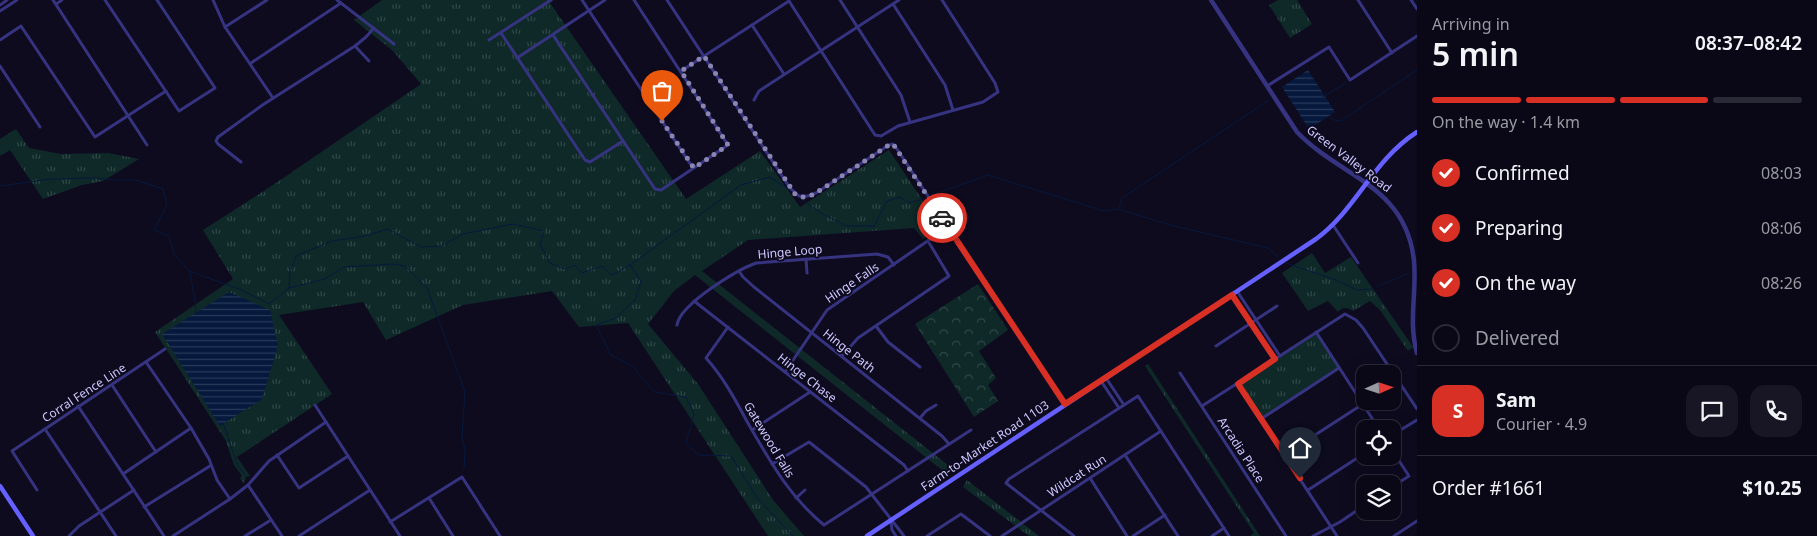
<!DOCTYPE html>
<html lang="en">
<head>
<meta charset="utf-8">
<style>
	:root { --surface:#0a0817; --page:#181624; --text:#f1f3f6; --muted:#999aa1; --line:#2a2936; --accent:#d93025 }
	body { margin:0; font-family:"Noto Sans",sans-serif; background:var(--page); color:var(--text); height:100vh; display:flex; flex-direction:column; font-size:19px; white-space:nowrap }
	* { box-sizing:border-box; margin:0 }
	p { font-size:16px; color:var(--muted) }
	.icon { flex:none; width:28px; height:28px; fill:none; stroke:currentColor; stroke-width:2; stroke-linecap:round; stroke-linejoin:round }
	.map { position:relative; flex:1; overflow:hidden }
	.side { display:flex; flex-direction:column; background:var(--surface); width:400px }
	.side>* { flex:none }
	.needle { width:32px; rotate:87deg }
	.fabs { position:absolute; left:1356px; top:365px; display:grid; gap:10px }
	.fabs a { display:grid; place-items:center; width:45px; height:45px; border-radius:10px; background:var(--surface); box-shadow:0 5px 20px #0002,0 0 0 1px var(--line); font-size:25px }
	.pin { position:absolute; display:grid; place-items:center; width:42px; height:42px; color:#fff; margin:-51px -21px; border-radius:50% 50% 50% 0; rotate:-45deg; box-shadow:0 0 5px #0007 }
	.pin .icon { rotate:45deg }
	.courier { position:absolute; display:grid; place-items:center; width:50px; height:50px; margin:-25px; border:4px solid #d93025; border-radius:50%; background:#fff; color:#222; box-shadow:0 1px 6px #0007 }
	.head em { font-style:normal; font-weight:600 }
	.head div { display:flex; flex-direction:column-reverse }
	.head { display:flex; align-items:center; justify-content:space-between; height:85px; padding:0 15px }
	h1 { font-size:32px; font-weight:600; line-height:38px }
	.bar { display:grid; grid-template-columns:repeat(4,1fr); gap:8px 5px; align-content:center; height:60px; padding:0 15px }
	.bar i { height:6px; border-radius:4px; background:var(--line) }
	.bar .selected { background:var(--accent) }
	.bar p { grid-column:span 4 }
	.line { display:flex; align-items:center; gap:12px; padding:0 15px; border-top:1px solid var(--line) }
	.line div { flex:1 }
	.round { display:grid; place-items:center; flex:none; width:52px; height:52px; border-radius:15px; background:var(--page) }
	ol { padding:0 15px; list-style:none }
	li { display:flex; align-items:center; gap:15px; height:55px }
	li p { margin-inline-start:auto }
	li .icon { padding:5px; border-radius:50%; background:var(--accent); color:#fff; stroke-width:4 }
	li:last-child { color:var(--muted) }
	li i { width:28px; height:28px; border:2px solid var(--line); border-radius:50% }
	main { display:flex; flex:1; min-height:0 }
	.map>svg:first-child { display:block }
</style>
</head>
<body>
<main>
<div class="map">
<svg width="1417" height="536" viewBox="0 0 1417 536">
	<defs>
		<pattern id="grass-tufts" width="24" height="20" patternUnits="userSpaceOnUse" patternTransform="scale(1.25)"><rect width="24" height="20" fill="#0e2928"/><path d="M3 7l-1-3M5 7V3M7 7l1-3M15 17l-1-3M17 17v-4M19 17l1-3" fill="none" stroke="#304748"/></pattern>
		<pattern id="forest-crowns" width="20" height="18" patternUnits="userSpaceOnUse" patternTransform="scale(1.25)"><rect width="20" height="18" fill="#0e2928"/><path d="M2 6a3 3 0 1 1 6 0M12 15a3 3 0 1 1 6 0" fill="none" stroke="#304748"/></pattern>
		<pattern id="water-rules" width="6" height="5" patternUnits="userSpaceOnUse" patternTransform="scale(1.25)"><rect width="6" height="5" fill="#06193d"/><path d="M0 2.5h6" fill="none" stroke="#29395a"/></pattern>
	</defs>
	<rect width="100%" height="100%" fill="#0e0b1f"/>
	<g fill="url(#grass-tufts)">
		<polygon points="382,0 554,0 550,3 686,199 760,151 800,207 889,150 941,228 923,239 914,228 748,240 702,271 953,469 947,474 695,275 674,291 648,324 698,384 773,500 804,536 768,536 628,323 579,327 552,291 463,305 386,340 363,302 279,315 332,394 237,457 250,476 246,477 244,483 240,478 242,476 234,465 226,441 155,332 233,279 203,230 276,183 421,84 392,50 354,20"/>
		<polygon points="1278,0 1297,0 1312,24 1290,38 1269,5"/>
		<polygon points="16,129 29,148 61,154 108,153 139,159 103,181 82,185 43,199 10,150 0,156 0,139"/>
		<path d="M 1312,253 L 1325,273 L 1351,257 L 1413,347 L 1408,351 L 1380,310 L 1370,301 L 1353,311 C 1347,307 1342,307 1338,312 L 1328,301 L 1308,311 L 1282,273 Z"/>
		<polygon points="1316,332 1339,368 1261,419 1238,384"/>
		<polygon points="1148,364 1260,536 1250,536 1254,533 1145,366"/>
		<polygon points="967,480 1039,536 1029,536 963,487"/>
	</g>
	<polygon fill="url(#forest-crowns)" points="978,284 1008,330 979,351 996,378 988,385 998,401 974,417 915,324"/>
	<g fill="url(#water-rules)">
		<polygon points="1308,70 1335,112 1309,129 1282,87"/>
		<polygon points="229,292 270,310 278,346 262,399 220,426 162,334"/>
	</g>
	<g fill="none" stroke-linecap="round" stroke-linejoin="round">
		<g stroke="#06193d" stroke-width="1">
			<polyline points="1323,97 1346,83"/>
			<polyline points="1329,116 1334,120 1341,121 1417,70"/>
			<polyline points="0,186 50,179 95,178 113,180 136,180 163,189 167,205 154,230 169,236 174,254 189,271 239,289 269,304 289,288 290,271 296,256 332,241 365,236 388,229 421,247 441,246 463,234 513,224 544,231 540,244 550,263 565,269 575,265 582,273 602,266 612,275 630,265 741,185 770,177 793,192"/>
			<polyline points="932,195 988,175 1104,211 1118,209 1170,225 1268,248 1279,257"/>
			<polyline points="798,197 821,213 847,226 874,226 887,201 900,197 909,203 926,198"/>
			<polyline points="1119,208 1122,198 1269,100"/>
			<polyline points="1286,263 1336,280 1357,290 1372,289"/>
			<polyline points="630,265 641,281 635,300 616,318 596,325 611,355 634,367 640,376 655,392 686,397 694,414 686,443 698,455 731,456 758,499 793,536"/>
			<polyline points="190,272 196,308 195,314"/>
			<polyline points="1377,287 1409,273"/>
			<polyline points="289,288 325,279 344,267 392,264 405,266 427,288 465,392 462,437 465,450 464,468"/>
			<polyline points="223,423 238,466 245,475"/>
		</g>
		<g stroke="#363381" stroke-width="3">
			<polyline points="53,0 147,145"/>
			<polyline points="105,0 179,111 215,88 157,0"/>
			<polyline points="213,0 225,27 273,98"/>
			<polyline points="337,0 394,44"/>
			<polyline points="582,0 693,168"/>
			<polyline points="667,0 790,188 799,196 808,196 816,193 889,145 893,144 895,146 1065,404"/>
			<polyline points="840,0 901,95 910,122"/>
			<polyline points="1358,0 1392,53"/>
			<polyline points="1411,0 1417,9"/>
			<polyline points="789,1 875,135 881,136 898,126 983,102 998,92 995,83 942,0"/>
			<polyline points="56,4 62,0"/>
			<polyline points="893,4 945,85 953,110"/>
			<polyline points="0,5 7,0"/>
			<polyline points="0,11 17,0"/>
			<polyline points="752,25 784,74"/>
			<polyline points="225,27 267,0"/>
			<polyline points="501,33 585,160 590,162 623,141"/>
			<polyline points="553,35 651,183 655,189 661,190 728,145 634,0"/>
			<polyline points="0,40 21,26 95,137 166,91"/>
			<polyline points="489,40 551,0"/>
			<polyline points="355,46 369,61"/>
			<polyline points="517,58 605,0"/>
			<polyline points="251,63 341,3"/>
			<polyline points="0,66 40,127"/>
			<polyline points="681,71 789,1"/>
			<polyline points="1267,86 1329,47 1350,80 1417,36"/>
			<polyline points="754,100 759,91 899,0"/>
			<polyline points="241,162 218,144 216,141 218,137 264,104 355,46 366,37 374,28"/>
			<polyline points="1333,225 1358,263"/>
			<polyline points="806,259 807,273"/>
			<polyline points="739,271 743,277 754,287 942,436 949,444"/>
			<polyline points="1237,291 1280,356"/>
			<polyline points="1232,295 1275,359"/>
			<polyline points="694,301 904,465 908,471"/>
			<path d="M 677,325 C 680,304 737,270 756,263 L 877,254 L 888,257 L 894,265"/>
			<polyline points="876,326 888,342 920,367"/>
			<path d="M 728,327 L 706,358 C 724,378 736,401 749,425 C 771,463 790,497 824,525 L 971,430"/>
			<polyline points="1316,332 1379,429"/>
			<polyline points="1216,346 1277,306"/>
			<polyline points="842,356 858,338 949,276 928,241"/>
			<polyline points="146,362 191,428 209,459 217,480 230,499"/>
			<polyline points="785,372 827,310 948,227"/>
			<polyline points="1180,373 1286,536"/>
			<polyline points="1106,378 1124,405"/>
			<polyline points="1101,381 1119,408"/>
			<polyline points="1238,384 1337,536"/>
			<polyline points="112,385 156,452"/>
			<polyline points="315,405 400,536"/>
			<polyline points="78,406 164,536"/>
			<polyline points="1202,406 1345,314 1356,320 1363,328 1417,409"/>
			<polyline points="920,418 926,411 936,405"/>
			<polyline points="1261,419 1339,368"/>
			<polyline points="45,429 116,536"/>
			<polyline points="752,430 810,392"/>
			<polyline points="1392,435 1417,420"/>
			<polyline points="1392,450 1409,476 1392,487"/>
			<polyline points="277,455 299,488 348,456"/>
			<polyline points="1125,455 1178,536"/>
			<polyline points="1284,455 1363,404"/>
			<polyline points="772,464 809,442 866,487 904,536"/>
			<polyline points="123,474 191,428"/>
			<polyline points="1090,478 1127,536"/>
			<polyline points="248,485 282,536"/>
			<polyline points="37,490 12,451 165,349"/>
			<polyline points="1308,490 1365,453"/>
			<polyline points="429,498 453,536"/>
			<polyline points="796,498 805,490"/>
			<polyline points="144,507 210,466"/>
			<polyline points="891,521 892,530 896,536"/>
			<polyline points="390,522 462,477 500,536"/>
			<polyline points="69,536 79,526 134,490"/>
			<polyline points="173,536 230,499 248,485 269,461 326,422"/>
			<polyline points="245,536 271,520"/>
			<polyline points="299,536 370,490"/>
			<polyline points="927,536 961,514 990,536"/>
			<polyline points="1002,536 1161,431"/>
			<polyline points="1074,536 1006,483 1009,479 1138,396 1229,536"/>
			<polyline points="1133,536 1165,515"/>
			<polyline points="1212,536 1224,528"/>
			<polyline points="1313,536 1340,522 1365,505"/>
			<polyline points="1394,536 1417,521"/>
		</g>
		<path stroke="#363381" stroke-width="4.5" d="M 1211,0 L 1297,132 C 1341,178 1406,185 1414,261 C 1417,292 1408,322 1417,353"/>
		<g stroke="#6560ff" stroke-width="4.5">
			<polyline points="0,486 33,536"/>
			<path d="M 867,536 L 1316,239 C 1357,209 1372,161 1417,132"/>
		</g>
	</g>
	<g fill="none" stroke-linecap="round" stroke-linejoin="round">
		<path stroke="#8b86b1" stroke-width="5" stroke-dasharray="0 9" d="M 662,121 L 694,168 L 728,145 L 681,71 L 704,56 L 795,194 C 802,199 809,197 816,193 L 889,145 L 893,144 L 942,218"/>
		<polyline stroke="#d93025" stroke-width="6" points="942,218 1065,404 1232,295 1275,359 1238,384 1300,478"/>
	</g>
	<g text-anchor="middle" stroke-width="4" stroke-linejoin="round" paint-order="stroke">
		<g font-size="12" fill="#cfc9ff" stroke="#0e0b1f">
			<text transform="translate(1349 159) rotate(37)" y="4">Green Valley Road</text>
			<text transform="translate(790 252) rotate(-5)" y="4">Hinge Loop</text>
			<text transform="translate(852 283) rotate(-34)" y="4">Hinge Falls</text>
			<text transform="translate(849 351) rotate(38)" y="4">Hinge Path</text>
			<text transform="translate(807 378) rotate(38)" y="4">Hinge Chase</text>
			<text transform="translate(84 393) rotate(-33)" y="4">Corral Fence Line</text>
			<text transform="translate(769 440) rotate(59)" y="4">Gatewood Falls</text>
			<text transform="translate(985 446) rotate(-34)" y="4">Farm-to-Market Road 1103</text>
			<text transform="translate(1241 450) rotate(57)" y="4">Arcadia Place</text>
			<text transform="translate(1077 476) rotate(-33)" y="4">Wildcat Run</text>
		</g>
	</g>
</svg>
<div class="fabs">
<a><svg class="needle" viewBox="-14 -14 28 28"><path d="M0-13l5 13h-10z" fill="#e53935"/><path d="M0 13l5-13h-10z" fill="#999aa1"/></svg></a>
<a><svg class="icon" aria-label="locate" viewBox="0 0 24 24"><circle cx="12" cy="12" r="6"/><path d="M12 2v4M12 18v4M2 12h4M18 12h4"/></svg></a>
<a><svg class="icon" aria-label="layers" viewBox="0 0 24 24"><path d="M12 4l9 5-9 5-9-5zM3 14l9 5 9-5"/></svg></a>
</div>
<div class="pin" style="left:662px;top:121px;background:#ea580c"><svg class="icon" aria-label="bag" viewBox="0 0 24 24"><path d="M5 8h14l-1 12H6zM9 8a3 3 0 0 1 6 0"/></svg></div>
<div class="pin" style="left:1300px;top:478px;background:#1f2937"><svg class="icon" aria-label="home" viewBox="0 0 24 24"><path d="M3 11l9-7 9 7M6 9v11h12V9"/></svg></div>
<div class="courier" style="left:942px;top:218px"><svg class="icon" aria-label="car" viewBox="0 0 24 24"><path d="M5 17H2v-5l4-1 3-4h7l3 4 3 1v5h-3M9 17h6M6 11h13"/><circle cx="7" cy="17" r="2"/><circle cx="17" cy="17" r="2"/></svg></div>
</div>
<section class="side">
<div class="head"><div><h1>5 min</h1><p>Arriving in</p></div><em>08:37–08:42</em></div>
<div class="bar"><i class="selected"></i><i class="selected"></i><i class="selected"></i><i></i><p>On the way · 1.4 km</p></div>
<ol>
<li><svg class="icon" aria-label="check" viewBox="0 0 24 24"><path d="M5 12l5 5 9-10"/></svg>Confirmed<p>08:03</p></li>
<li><svg class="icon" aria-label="check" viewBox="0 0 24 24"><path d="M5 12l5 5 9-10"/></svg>Preparing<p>08:06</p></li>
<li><svg class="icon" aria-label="check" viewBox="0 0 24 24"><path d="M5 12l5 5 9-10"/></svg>On the way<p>08:26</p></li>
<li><i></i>Delivered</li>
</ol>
<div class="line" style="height:90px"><b class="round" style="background:var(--accent);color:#fff">S</b><div><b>Sam</b><p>Courier · 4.9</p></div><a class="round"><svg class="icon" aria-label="chat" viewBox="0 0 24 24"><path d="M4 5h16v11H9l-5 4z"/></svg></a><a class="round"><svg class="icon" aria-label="phone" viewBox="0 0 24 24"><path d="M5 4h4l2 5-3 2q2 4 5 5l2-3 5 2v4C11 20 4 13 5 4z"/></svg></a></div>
<div class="line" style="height:65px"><div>Order #1661</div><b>$10.25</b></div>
</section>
</main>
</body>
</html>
